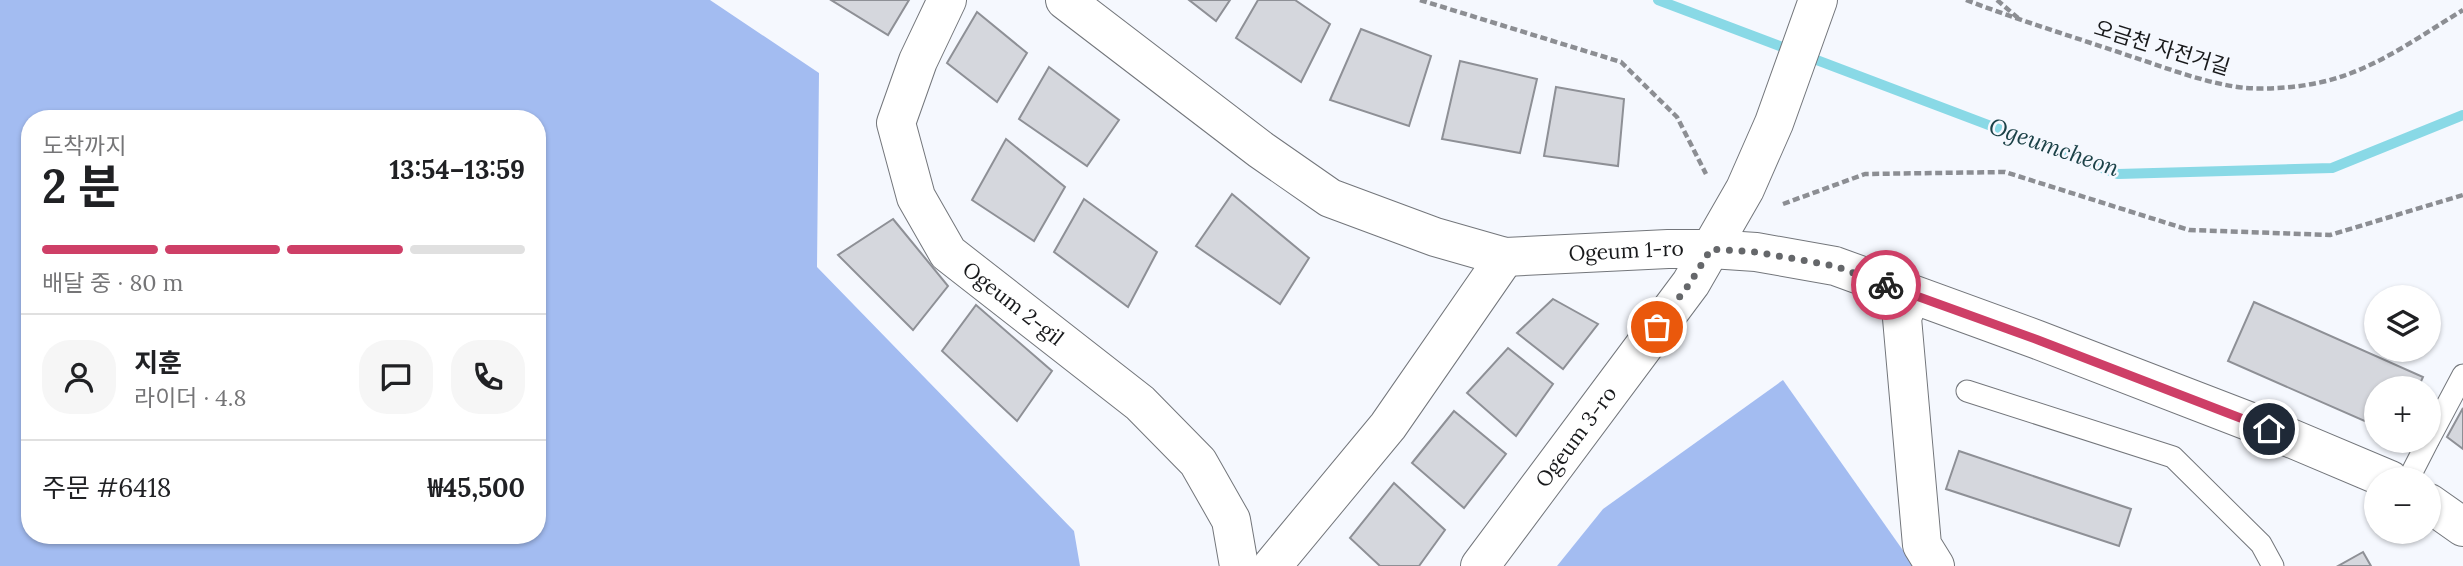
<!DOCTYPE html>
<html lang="ko">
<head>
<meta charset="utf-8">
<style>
	:root { --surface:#fff; --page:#f6f6f6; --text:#202124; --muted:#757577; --line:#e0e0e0; --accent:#ce3f67 }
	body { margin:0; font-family:Lora,"Noto Sans KR",serif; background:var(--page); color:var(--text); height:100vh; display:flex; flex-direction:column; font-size:26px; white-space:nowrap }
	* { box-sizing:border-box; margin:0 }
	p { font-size:23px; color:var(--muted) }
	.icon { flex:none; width:38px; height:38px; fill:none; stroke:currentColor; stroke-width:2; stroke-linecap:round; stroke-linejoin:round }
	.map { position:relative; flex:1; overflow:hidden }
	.details { position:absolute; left:21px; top:110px; width:525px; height:434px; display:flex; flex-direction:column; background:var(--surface); border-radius:28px; box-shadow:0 2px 5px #0004 }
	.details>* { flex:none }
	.tools { position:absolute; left:2364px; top:285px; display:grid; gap:14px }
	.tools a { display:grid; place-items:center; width:77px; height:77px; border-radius:50%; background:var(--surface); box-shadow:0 2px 5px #0004; font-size:35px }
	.pin { position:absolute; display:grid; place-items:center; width:60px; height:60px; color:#fff; margin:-30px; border:4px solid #fff; border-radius:50%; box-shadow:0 2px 7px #0007 }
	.courier { position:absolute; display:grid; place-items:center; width:70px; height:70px; margin:-35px; border:5px solid #ce3f67; border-radius:50%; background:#fff; color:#222; box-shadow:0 2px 9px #0007 }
	.headline em { font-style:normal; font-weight:700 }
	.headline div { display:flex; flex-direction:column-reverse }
	.headline { display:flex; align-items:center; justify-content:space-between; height:119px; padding:0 21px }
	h1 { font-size:46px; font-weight:700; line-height:52px }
	.bar { display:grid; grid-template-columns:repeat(4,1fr); gap:10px 7px; align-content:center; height:84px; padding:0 21px }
	.bar i { height:9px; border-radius:5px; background:var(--line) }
	.bar .on { background:var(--accent) }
	.bar p { grid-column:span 4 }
	.line { display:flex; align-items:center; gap:18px; padding:0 21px; border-top:2px solid var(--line) }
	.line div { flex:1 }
	.round { display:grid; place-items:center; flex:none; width:74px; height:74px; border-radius:28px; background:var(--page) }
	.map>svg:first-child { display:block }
</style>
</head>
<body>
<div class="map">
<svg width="2463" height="566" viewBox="0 0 2463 566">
	<rect width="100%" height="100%" fill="#f5f8fe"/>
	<g fill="#a3bcf1" fill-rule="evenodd">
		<path d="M 0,0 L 710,0 L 819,73 L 817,267 L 1074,531 L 1080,566 L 0,566 ZM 30,119 L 537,119 L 537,536 L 30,536 Z"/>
		<polygon points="1783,380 1914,566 1557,566 1603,509"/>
	</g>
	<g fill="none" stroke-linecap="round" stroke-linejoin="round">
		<polyline stroke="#89d9e6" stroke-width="10" points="1658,0 2118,174 2332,168 2463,115"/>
	</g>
	<g fill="#d5d7dd" stroke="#8e9096" stroke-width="2">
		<polygon points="831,0 909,0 888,35"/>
		<polygon points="1189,0 1230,0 1216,21"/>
		<polygon points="1258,0 1295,0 1330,24 1301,82 1236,38"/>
		<polygon points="977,12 1027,53 997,102 947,63"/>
		<polygon points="1361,29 1431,56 1409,126 1330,100"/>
		<polygon points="1460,61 1537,79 1520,153 1442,139"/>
		<polygon points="1049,67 1119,120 1087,166 1019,119"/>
		<polygon points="1556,87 1624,99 1618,166 1544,156"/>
		<polygon points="1006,139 1065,187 1034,241 972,200"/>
		<polygon points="1232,194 1309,258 1280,304 1196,246"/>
		<polygon points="1084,199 1157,252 1128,307 1054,252"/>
		<polygon points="893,219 948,286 913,330 838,255"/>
		<polygon points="1553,299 1598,324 1563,369 1517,333"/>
		<polygon points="2254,302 2423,377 2418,388 2376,388 2376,426 2228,361"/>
		<polygon points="976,305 1052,371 1017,421 942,351"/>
		<polygon points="1508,348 1553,384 1516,436 1467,393"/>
		<polygon points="2463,408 2463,449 2447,437"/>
		<polygon points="1454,411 1506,454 1464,508 1412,463"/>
		<polygon points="1959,451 2131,509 2119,546 1946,489"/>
		<polygon points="1394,483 1445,530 1419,566 1380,566 1350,538"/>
		<polygon points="2363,552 2371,566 2338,566"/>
	</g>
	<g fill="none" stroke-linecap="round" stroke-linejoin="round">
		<g stroke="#73767b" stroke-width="23">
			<g id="service">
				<polyline points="1967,391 2173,457 2261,544 2273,566"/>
				<polyline points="2429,439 2463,375"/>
				<polyline points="2408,480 2428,441"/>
			</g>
		</g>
		<g stroke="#73767b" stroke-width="40">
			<g id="minor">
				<path id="s1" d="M 947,0 L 918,61 L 896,123 L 916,197 L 948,253 L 1140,403 L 1198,462 L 1231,520 L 1239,566"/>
				<path id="s2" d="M 1065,0 L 1261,150 L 1330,198 L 1435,237 L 1505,257 L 1668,249 L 1711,249 L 1756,252 L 1835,266 L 2038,340 L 2269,429 L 2390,480"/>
				<polyline points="1911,294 1902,318 1922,545 1935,566"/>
				<polyline points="2429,503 2463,527"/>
				<polyline points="1272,566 1388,426 1505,257"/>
				<path id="s3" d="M 1480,566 L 1691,283 L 1745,189 L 1774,123 L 1818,0"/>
			</g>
		</g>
		<g stroke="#8c8e93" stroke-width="4.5" stroke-dasharray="7 3.5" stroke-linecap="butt">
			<polyline points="1420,0 1621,62 1677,117 1706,174"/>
			<path d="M 1966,0 C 2021,21 2077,38 2133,57 C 2169,69 2208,84 2246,88 C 2278,90 2316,86 2346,75 C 2388,60 2425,33 2463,10"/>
			<polyline points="1997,0 2018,18"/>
			<polyline points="1783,204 1865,174 2005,172 2189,230 2330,235 2463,195"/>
		</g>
		<use href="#service" stroke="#fff" stroke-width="21"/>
		<use href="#minor" stroke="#fff" stroke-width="38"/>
	</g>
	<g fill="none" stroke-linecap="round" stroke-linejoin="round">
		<polyline stroke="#65676a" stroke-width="7" stroke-dasharray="0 12.6" points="1657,327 1690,283 1711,249 1756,252 1835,266 1886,285"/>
		<polyline stroke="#ce3f67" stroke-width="9" points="1886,285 2038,340 2269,429"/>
	</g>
	<g text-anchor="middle" stroke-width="5" stroke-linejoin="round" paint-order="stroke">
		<g font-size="21" fill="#18191b" stroke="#f5f8fe">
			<text transform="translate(2162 48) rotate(17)" y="7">오금천 자전거길</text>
			<text dy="7" stroke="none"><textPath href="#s2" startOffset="637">Ogeum 1-ro</textPath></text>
			<text dy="7" stroke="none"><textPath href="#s1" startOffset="357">Ogeum 2-gil</textPath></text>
			<text dy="7" stroke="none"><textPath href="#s3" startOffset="161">Ogeum 3-ro</textPath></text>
		</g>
		<g font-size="23" font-style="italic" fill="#1c4248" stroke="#f5f8fe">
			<text transform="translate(2054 147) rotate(19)" y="8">Ogeumcheon</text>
		</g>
	</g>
</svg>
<div class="tools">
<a><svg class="icon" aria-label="layers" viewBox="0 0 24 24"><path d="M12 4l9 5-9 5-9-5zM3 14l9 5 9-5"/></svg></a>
<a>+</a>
<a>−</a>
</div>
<div class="pin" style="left:1657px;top:327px;background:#ea580c"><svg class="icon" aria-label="bag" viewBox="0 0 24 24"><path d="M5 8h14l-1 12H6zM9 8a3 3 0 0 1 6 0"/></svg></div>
<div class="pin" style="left:2269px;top:429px;background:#1f2937"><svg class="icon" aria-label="home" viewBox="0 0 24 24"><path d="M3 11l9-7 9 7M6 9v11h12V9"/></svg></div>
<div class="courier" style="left:1886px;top:285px"><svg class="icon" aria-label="bike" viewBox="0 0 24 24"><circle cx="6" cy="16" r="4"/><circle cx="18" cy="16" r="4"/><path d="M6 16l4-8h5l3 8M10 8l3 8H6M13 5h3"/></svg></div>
<section class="details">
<div class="headline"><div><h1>2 분</h1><p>도착까지</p></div><em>13:54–13:59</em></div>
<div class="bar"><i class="on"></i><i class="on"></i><i class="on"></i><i></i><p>배달 중 · 80 m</p></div>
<div class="line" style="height:126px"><a class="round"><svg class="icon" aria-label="person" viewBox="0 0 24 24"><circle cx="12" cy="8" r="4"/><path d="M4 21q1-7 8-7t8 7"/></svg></a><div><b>지훈</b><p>라이더 · 4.8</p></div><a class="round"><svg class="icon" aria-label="chat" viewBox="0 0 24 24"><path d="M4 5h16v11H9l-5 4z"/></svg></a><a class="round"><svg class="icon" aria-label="phone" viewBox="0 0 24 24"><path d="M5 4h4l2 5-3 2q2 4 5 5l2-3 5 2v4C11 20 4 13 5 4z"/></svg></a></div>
<div class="line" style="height:91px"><div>주문 #6418</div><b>₩45,500</b></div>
</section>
</div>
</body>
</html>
